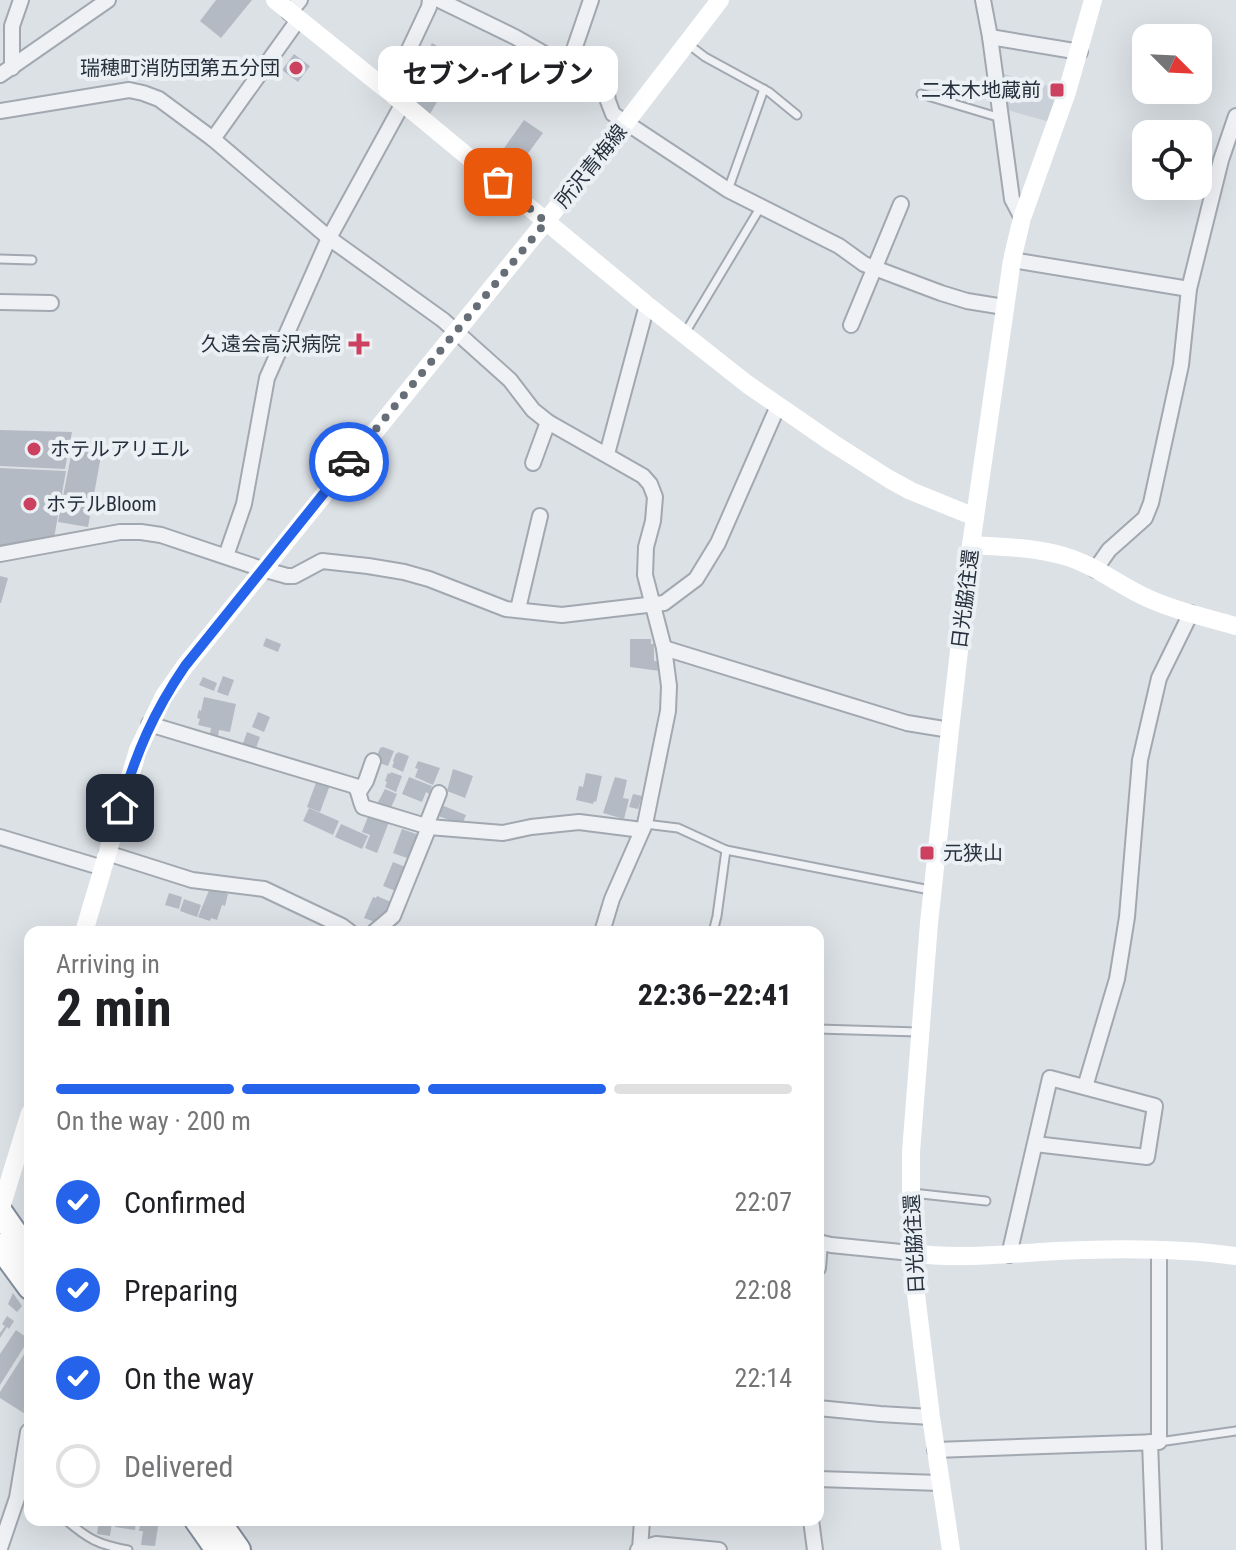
<!DOCTYPE html>
<html lang="en">
<head>
<meta charset="utf-8">
<style>
	:root { --surface:#fff; --page:#f2f2f2; --text:#202124; --muted:#757577; --line:#e0e0e0; --accent:#2563eb }
	body { margin:0; font-family:"Roboto Condensed","Noto Sans JP",sans-serif; background:var(--page); color:var(--text); height:100vh; display:flex; flex-direction:column; font-size:30px; white-space:nowrap }
	* { box-sizing:border-box; margin:0 }
	p { font-size:26px; color:var(--muted) }
	.icon { flex:none; width:44px; height:44px; fill:none; stroke:currentColor; stroke-width:2; stroke-linecap:round; stroke-linejoin:round }
	.map { position:relative; flex:1; overflow:hidden }
	.sheet { position:absolute; left:24px; top:926px; width:800px; height:600px; display:flex; flex-direction:column; background:var(--surface); border-radius:16px; box-shadow:0 8px 32px #0002 }
	.sheet>* { flex:none }
	.needle { width:52px; rotate:114deg }
	.buttons { position:absolute; left:1132px; top:24px; display:grid; gap:16px }
	.buttons a { display:grid; place-items:center; width:80px; height:80px; border-radius:16px; background:var(--surface); box-shadow:0 8px 32px #0002; font-size:40px }
	.pin { position:absolute; display:grid; place-items:center; width:68px; height:68px; color:#fff; margin:-34px; border-radius:16px; box-shadow:0 4px 12px #0006 }
	.courier { position:absolute; display:grid; place-items:center; width:80px; height:80px; margin:-40px; border:6px solid #2563eb; border-radius:50%; background:#fff; color:#222; box-shadow:0 2px 10px #0007 }
	.bubble { position:absolute; height:56px; border-radius:16px; background:var(--surface); box-shadow:0 8px 32px #0002; font-size:26px; font-weight:700; line-height:56px; text-align:center }
	.summary em { font-style:normal; font-weight:700 }
	.summary div { display:flex; flex-direction:column-reverse }
	.summary { display:flex; align-items:center; justify-content:space-between; height:136px; padding:0 32px }
	h1 { font-size:52px; font-weight:700; line-height:60px }
	.bar { display:grid; grid-template-columns:repeat(4,1fr); gap:12px 8px; align-content:center; height:96px; padding:0 32px }
	.bar i { height:10px; border-radius:6px; background:var(--line) }
	.bar .active { background:var(--accent) }
	.bar p { grid-column:span 4 }
	ol { padding:0 32px; list-style:none }
	li { display:flex; align-items:center; gap:24px; height:88px }
	li p { margin-inline-start:auto }
	li .icon { padding:8px; border-radius:50%; background:var(--accent); color:#fff; stroke-width:4 }
	li:last-child { color:var(--muted) }
	li i { width:44px; height:44px; border:4px solid var(--line); border-radius:50% }
	.map>svg:first-child { display:block }
</style>
</head>
<body>
<div class="map">
<svg width="1236" height="1550" viewBox="0 0 1236 1550">
	<rect width="100%" height="100%" fill="#dce1e6"/>
	<polygon fill="#cad0d8" points="1000,73 1060,89 1050,122 1004,109"/>
	<g fill="#b4bac3">
		<polygon points="216,0 252,0 221,38 200,21"/>
		<polygon points="432,43 461,60 430,114 407,94"/>
		<polygon points="294,54 310,66 298,82 282,70"/>
		<polygon points="524,120 543,133 520,164 502,151"/>
		<polygon points="0,430 72,432 65,469 0,466"/>
		<polygon points="74,440 109,447 107,457 101,456 88,527 58,522"/>
		<polygon points="0,468 66,471 54,538 0,550"/>
		<polygon points="0,576 8,578 1,603 0,603"/>
		<polygon points="266,638 281,644 278,652 263,646"/>
		<polygon points="630,639 651,639 651,644 654,644 654,661 660,661 660,671 630,667"/>
		<polygon points="223,676 234,680 228,696 217,692"/>
		<polygon points="203,677 217,683 214,691 199,685"/>
		<polygon points="204,697 236,704 230,732 219,730 218,736 210,734 211,728 198,725 200,719 197,718 199,710 201,711"/>
		<polygon points="258,712 270,717 264,732 252,727"/>
		<polygon points="247,732 260,737 255,751 242,746"/>
		<polygon points="383,747 394,751 388,766 377,762 379,757 377,756 380,748"/>
		<polygon points="398,752 409,756 403,772 392,767 394,762 393,761 396,753 397,754"/>
		<polygon points="418,761 440,768 433,785 415,777 418,769 415,768"/>
		<polygon points="453,769 473,776 465,798 447,791"/>
		<polygon points="391,772 402,776 396,792 385,787 387,782 385,781 388,773 390,774"/>
		<polygon points="586,773 602,776 596,802 594,801 593,804 576,800 579,786 583,787"/>
		<polygon points="409,777 432,786 429,794 426,792 422,802 402,794"/>
		<polygon points="615,777 627,780 623,798 629,799 624,819 603,813"/>
		<polygon points="317,780 330,785 320,812 307,807"/>
		<polygon points="385,789 397,794 390,810 377,804"/>
		<polygon points="633,794 642,796 638,809 629,807"/>
		<polygon points="439,804 466,815 462,825 436,815"/>
		<polygon points="309,808 339,821 333,835 303,821"/>
		<polygon points="369,814 389,822 377,853 365,848 370,835 362,832"/>
		<polygon points="341,824 368,836 362,849 335,837"/>
		<polygon points="402,829 419,835 412,855 409,854 407,858 393,853"/>
		<polygon points="393,862 408,868 398,892 383,886"/>
		<polygon points="210,888 228,894 225,906 222,905 217,920 211,918 210,921 198,917"/>
		<polygon points="169,893 182,897 179,909 165,905"/>
		<polygon points="377,896 391,902 380,924 364,918 373,897 376,898"/>
		<polygon points="184,899 201,905 197,917 180,911"/>
		<polygon points="13,1293 22,1306 17,1312 8,1304"/>
		<polygon points="7,1316 14,1321 9,1329 7,1327 0,1338 0,1333 5,1326 2,1324"/>
		<polygon points="16,1330 29,1339 0,1385 0,1354"/>
		<polygon points="30,1345 30,1417 0,1398 0,1392"/>
		<polygon points="99,1520 112,1522 110,1536 97,1534"/>
		<polygon points="116,1520 136,1520 135,1530 115,1527"/>
		<polygon points="141,1520 159,1520 155,1546 141,1545 143,1531 139,1531"/>
	</g>
	<g fill="none" stroke-linecap="round" stroke-linejoin="round">
		<g stroke="#a2a8b0" stroke-width="11">
			<g id="lane">
				<polyline points="688,44 705,57 769,92 797,115"/>
				<polyline points="921,94 1001,118"/>
				<polyline points="728,190 764,89"/>
				<polyline points="0,259 32,260"/>
				<polyline points="685,333 760,208"/>
				<polyline points="645,824 678,828 726,850"/>
				<polyline points="713,932 717,916 726,850 930,890"/>
				<polyline points="818,1029 918,1032"/>
				<polyline points="912,1193 986,1201"/>
				<polyline points="1159,1442 1236,1431"/>
				<path d="M 66,1520 C 88,1539 99,1545 128,1550"/>
			</g>
		</g>
		<g stroke="#a2a8b0" stroke-width="18">
			<g id="street">
				<polyline points="439,0 515,37 568,67"/>
				<polyline points="591,0 568,67 606,86 608,101 613,114 728,190 839,246 864,264 941,293 967,301 1004,307"/>
				<polyline points="983,0 990,37 1012,199 1022,218"/>
				<polyline points="289,13 300,0"/>
				<polyline points="990,37 1080,52"/>
				<polyline points="12,68 12,26 21,0"/>
				<polyline points="0,75 108,0"/>
				<polyline points="389,92 429,7 430,0"/>
				<polyline points="0,111 129,90 143,93 159,99 213,139 329,238 443,320 510,380 533,410 548,422 643,476 650,484 655,497 653,521 646,547 645,575 664,648 669,686 668,711 645,824 612,899 602,932"/>
				<polyline points="213,139 298,20"/>
				<polyline points="1012,260 1189,289"/>
				<polyline points="0,302 51,303"/>
				<polyline points="851,325 901,204"/>
				<polyline points="607,454 647,305"/>
				<polyline points="533,463 548,422"/>
				<polyline points="0,554 120,532 141,532 161,535 262,569 287,576 294,576 322,561 368,566 404,572 429,579 506,609 562,615 664,603 696,579 718,543 778,406"/>
				<polyline points="226,556 244,504 267,378 329,238 403,103"/>
				<polyline points="1095,570 1109,550 1145,518 1151,503 1181,365 1189,289 1221,160 1236,116"/>
				<polyline points="518,609 540,516"/>
				<polyline points="664,648 907,723 950,730"/>
				<path d="M 149,724 L 355,786 C 360,793 359,799 363,807 L 429,827 L 503,833 L 531,827 L 579,822 L 642,830"/>
				<polyline points="359,792 366,781 373,761"/>
				<polyline points="426,826 439,793"/>
				<polyline points="0,837 103,868"/>
				<polyline points="107,853 192,880 264,889 342,926 350,932"/>
				<polyline points="374,932 393,916 429,827"/>
				<polyline points="1085,1087 1117,979 1127,917 1140,760 1159,678 1191,613"/>
				<polyline points="818,1242 831,1245 911,1253"/>
				<polyline points="1009,1255 1050,1078 1155,1106 1147,1157 1035,1144"/>
				<polyline points="818,1268 820,1242"/>
				<polyline points="818,1408 880,1414 931,1417"/>
				<polyline points="1150,1442 1154,1550"/>
				<polyline points="935,1450 1159,1442 1159,1250"/>
				<polyline points="818,1479 940,1483"/>
				<polyline points="811,1520 815,1550"/>
				<polyline points="0,1548 17,1498 28,1432 30,1430"/>
				<polyline points="638,1550 656,1544 719,1550"/>
				<polyline points="640,1550 642,1520"/>
			</g>
		</g>
		<g stroke="#848f9d" stroke-width="28">
			<g id="highway">
				<polyline points="0,1212 30,1255"/>
				<polyline points="0,1246 30,1287"/>
				<polyline points="197,1520 218,1550"/>
				<polyline points="217,1520 238,1550"/>
			</g>
		</g>
		<use href="#lane" stroke="#eff1f5" stroke-width="7"/>
		<use href="#street" stroke="#eff1f5" stroke-width="14"/>
		<g stroke="#fff" stroke-width="18">
			<polyline points="275,0 403,103 647,305 747,384 831,442 889,479 911,491 975,517"/>
			<path d="M 971,545 C 1002,547 1034,547 1064,556 C 1092,564 1115,582 1141,595 C 1171,610 1205,617 1236,626"/>
			<polyline points="84,932 138,750 164,696 185,666 627,121 720,0"/>
			<polyline points="0,1211 30,1113"/>
			<path d="M 911,1253 C 954,1259 996,1255 1040,1252 C 1105,1248 1172,1247 1236,1256"/>
			<polyline points="951,1550 931,1417 911,1253 911,1152 929,923 950,730 971,545 1012,260 1022,218 1067,92 1093,0"/>
		</g>
		<use href="#highway" stroke="#fff" stroke-width="24"/>
	</g>
	<g fill="none" stroke-linecap="round" stroke-linejoin="round">
		<polyline stroke="#666e78" stroke-width="8" stroke-dasharray="0 14.4" points="349,462 546,222 498,182"/>
		<path stroke="#2563eb" stroke-width="10" d="M 120,808 C 136,753 153,713 185,666 L 349,462"/>
	</g>
	<g fill="#cc415f" stroke="#ebf0f4" stroke-width="3">
		<circle cx="296" cy="68" r="8"/>
		<rect x="1049" y="82" width="16" height="16" rx="4"/>
		<path d="M355 332h8v8h8v8h-8v8h-8v-8h-8v-8h8z"/>
		<circle cx="34" cy="449" r="8"/>
		<circle cx="30" cy="504" r="8"/>
		<rect x="919" y="845" width="16" height="16" rx="4"/>
	</g>
	<g text-anchor="middle" stroke-width="8" stroke-linejoin="round" paint-order="stroke">
		<g font-size="20" fill="#26303c" stroke="#ebf0f4" text-anchor="end">
			<text x="280" y="75">瑞穂町消防団第五分団</text>
			<text x="1041" y="97">二本木地蔵前</text>
			<text x="341" y="351">久遠会高沢病院</text>
			<text x="50" y="456" text-anchor="start">ホテルアリエル</text>
			<text x="46" y="511" text-anchor="start">ホテルBloom</text>
			<text x="943" y="860" text-anchor="start">元狭山</text>
		</g>
		<g font-size="20" fill="#26303c" stroke="#ebf0f4">
			<text transform="translate(591 166) rotate(-51)" y="7">所沢青梅線</text>
			<text transform="translate(965 599) rotate(-83)" y="7">日光脇往還</text>
			<text transform="translate(914 1244) rotate(-93)" y="7">日光脇往還</text>
		</g>
	</g>
</svg>
<div class="buttons">
<a><svg class="needle" viewBox="-14 -14 28 28"><path d="M0-13l5 13h-10z" fill="#e53935"/><path d="M0 13l5-13h-10z" fill="#757577"/></svg></a>
<a><svg class="icon" aria-label="locate" viewBox="0 0 24 24"><circle cx="12" cy="12" r="6"/><path d="M12 2v4M12 18v4M2 12h4M18 12h4"/></svg></a>
</div>
<div class="pin" style="left:498px;top:182px;background:#ea580c"><svg class="icon" aria-label="bag" viewBox="0 0 24 24"><path d="M5 8h14l-1 12H6zM9 8a3 3 0 0 1 6 0"/></svg></div>
<div class="pin" style="left:120px;top:808px;background:#1f2937"><svg class="icon" aria-label="home" viewBox="0 0 24 24"><path d="M3 11l9-7 9 7M6 9v11h12V9"/></svg></div>
<div class="courier" style="left:349px;top:462px"><svg class="icon" aria-label="car" viewBox="0 0 24 24"><path d="M5 17H2v-5l4-1 3-4h7l3 4 3 1v5h-3M9 17h6M6 11h13"/><circle cx="7" cy="17" r="2"/><circle cx="17" cy="17" r="2"/></svg></div>
<div class="bubble" style="left:378px;top:46px;width:240px">セブン-イレブン</div>
<section class="sheet">
<div class="summary"><div><h1>2 min</h1><p>Arriving in</p></div><em>22:36–22:41</em></div>
<div class="bar"><i class="active"></i><i class="active"></i><i class="active"></i><i></i><p>On the way · 200 m</p></div>
<ol>
<li><svg class="icon" aria-label="check" viewBox="0 0 24 24"><path d="M5 12l5 5 9-10"/></svg>Confirmed<p>22:07</p></li>
<li><svg class="icon" aria-label="check" viewBox="0 0 24 24"><path d="M5 12l5 5 9-10"/></svg>Preparing<p>22:08</p></li>
<li><svg class="icon" aria-label="check" viewBox="0 0 24 24"><path d="M5 12l5 5 9-10"/></svg>On the way<p>22:14</p></li>
<li><i></i>Delivered</li>
</ol>
</section>
</div>
</body>
</html>
